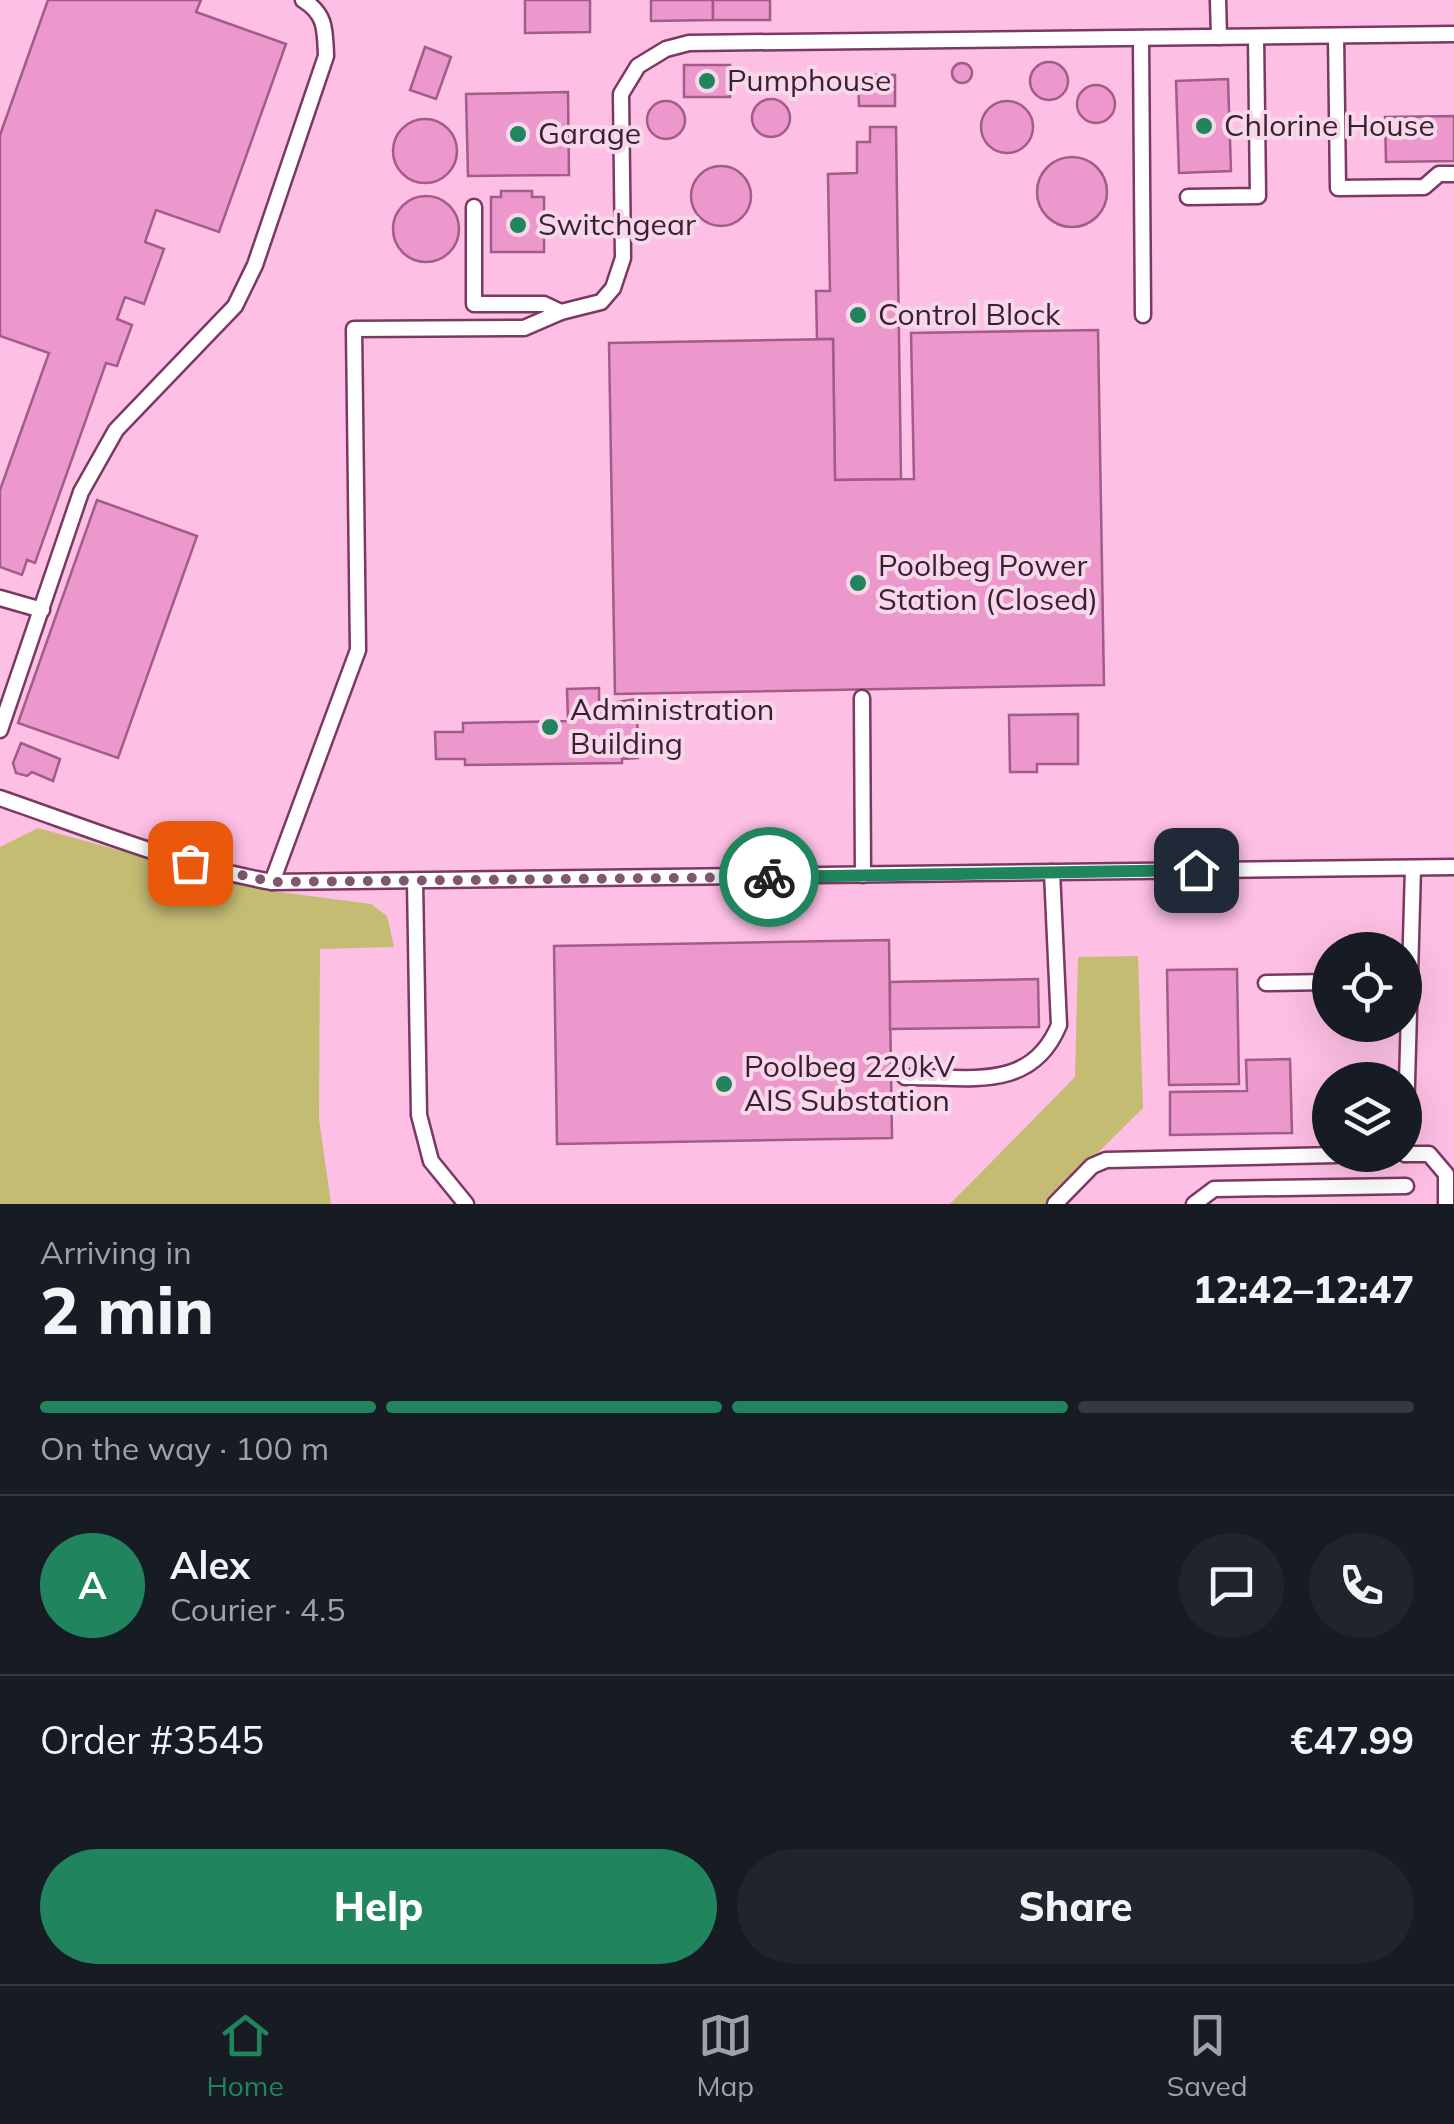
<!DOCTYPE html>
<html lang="en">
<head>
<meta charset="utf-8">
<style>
	:root { --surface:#171b24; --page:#20242c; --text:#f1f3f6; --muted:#9ea1a6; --line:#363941; --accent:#20845d }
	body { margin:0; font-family:Mulish,sans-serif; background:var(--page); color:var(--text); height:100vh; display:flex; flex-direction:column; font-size:38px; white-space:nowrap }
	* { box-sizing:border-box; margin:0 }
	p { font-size:32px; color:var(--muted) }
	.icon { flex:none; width:55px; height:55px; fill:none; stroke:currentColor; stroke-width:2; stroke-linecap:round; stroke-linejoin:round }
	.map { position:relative; height:1204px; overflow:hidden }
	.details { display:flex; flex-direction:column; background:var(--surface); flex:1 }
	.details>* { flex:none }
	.fabs { position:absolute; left:1312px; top:932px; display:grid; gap:20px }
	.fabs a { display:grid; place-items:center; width:110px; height:110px; border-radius:50%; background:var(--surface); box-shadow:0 10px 40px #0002; font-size:50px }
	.pin { position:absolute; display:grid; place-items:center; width:85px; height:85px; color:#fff; margin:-42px; border-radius:20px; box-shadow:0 5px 15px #0006 }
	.courier { position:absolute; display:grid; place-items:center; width:100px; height:100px; margin:-50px; border:8px solid #20845d; border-radius:50%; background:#fff; color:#222; box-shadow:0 2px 12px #0007 }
	.summary em { font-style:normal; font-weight:800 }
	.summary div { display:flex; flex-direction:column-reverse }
	.summary { display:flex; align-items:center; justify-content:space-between; height:170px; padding:0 40px }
	h1 { font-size:65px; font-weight:800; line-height:75px }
	.bar { display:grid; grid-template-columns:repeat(4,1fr); gap:15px 10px; align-content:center; height:120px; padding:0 40px }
	.bar i { height:12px; border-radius:8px; background:var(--line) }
	.bar .active { background:var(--accent) }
	.bar p { grid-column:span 4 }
	.line { display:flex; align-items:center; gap:25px; padding:0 40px; border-top:2px solid var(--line) }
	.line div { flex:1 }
	.round { display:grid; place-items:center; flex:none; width:105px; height:105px; border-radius:52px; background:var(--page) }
	.cta { display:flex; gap:20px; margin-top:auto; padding:20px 40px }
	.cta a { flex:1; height:115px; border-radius:60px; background:var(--accent); color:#fff; font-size:40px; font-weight:800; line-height:115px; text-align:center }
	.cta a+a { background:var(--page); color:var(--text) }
	.dock { display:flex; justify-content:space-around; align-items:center; height:140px; border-top:2px solid var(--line); background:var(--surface); font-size:28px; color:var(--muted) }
	.dock a { display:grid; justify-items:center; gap:5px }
	.dock .active { color:var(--accent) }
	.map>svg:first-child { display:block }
</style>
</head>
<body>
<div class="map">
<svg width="1454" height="1204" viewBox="0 0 1454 1204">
	<rect width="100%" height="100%" fill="#fdbfe4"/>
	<g fill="#c5bc74">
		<polygon points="38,828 264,890 371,904 387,916 394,947 320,949 319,1119 331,1204 0,1204 0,847"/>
		<polygon points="1138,956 1143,1108 1046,1204 950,1204 1075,1077 1078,957"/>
	</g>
	<g fill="#ed98cd" stroke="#a15c88" stroke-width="2.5">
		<polygon points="48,0 201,0 196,12 286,44 219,232 156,210 145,242 164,249 144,304 125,297 117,319 132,325 117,366 106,363 35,563 27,560 22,575 0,567 0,490 49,353 0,336 0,135"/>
		<polygon points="525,0 590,0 590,32 525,33"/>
		<polygon points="651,0 713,0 713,20 651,21"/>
		<rect x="713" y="0" width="57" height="20"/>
		<polygon points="425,47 451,57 436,99 410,90"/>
		<circle cx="1049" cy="81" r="19"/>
		<circle cx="962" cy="73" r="10"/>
		<rect x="684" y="65" width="46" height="32"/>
		<polygon points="858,75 895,75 895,106 859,106"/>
		<polygon points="1228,79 1231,171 1179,173 1176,81"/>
		<circle cx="1096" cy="104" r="19"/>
		<polygon points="568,92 569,175 468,176 466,94"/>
		<circle cx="771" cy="118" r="19"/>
		<circle cx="1007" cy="127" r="26"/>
		<circle cx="666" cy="120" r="19"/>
		<polygon points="1454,116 1454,161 1386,162 1385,117"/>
		<circle cx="425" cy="151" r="32"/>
		<polygon points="870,127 896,127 901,479 835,480 833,339 817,339 816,291 830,291 828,174 857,173 857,142 870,142"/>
		<circle cx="1072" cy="192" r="35"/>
		<circle cx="721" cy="196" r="30"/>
		<polygon points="501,191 532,191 532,197 544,197 544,252 491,252 491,197 501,197"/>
		<circle cx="426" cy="229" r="33"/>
		<polygon points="1098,330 1104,685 615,694 609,343 833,339 835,480 914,479 911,333"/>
		<polygon points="97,500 197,536 118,758 18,723"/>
		<polygon points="599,688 599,705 637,699 638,758 622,759 622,763 465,765 465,759 436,759 435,732 463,732 463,723 568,721 567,689"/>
		<polygon points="1078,714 1078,764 1037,764 1037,772 1010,772 1009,715"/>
		<polygon points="21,743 60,759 53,781 32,772 27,776 16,773 13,763"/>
		<polygon points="889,940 892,1138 557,1144 554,946"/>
		<polygon points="1237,969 1239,1084 1169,1085 1167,970"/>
		<polygon points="1038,979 1039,1027 890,1029 890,982"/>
		<polygon points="1290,1059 1292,1133 1170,1135 1170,1092 1247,1091 1246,1060"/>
	</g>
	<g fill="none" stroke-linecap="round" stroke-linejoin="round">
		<g stroke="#7a3963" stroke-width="19">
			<g id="service">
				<polyline points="1218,0 1219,37"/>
				<polyline points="1336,36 1338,188 1424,187 1439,174 1454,174"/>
				<polyline points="1141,38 1143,315"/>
				<polyline points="1188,197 1258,196 1256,37"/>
				<polyline points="474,207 474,304 544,304 561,312"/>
				<polyline points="0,598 42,610"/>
				<polyline points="862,698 863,875"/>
				<path d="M 0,730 L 81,492 L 116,430 L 235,306 L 255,265 L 326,56 C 325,30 326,14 303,0"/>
				<path d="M 0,798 C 90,829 178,865 272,882 L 1454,867"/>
				<polyline points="415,881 419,1115 431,1161 466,1204"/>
				<polyline points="272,882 358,650 354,329 524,328 561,312 601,302 613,288 623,258 621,94 638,66 666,49 689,43 1454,34"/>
				<polyline points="1266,983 1330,982"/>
				<path d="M 905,1077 C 968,1076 1031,1093 1059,1025 L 1052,872"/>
				<polyline points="1405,1154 1413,868"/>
				<polyline points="1405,1154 1429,1154 1446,1174 1446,1204"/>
				<polyline points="1055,1204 1092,1166 1106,1160 1336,1155"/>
				<polyline points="1194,1204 1214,1189 1406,1186"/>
			</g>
		</g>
		<use href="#service" stroke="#fff" stroke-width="14"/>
	</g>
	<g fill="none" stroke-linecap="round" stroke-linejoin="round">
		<polyline stroke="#7f5770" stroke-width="10" stroke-dasharray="0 18" points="190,863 272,882 769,877"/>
		<polyline stroke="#20845d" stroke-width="12" points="769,877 1196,870"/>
	</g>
	<g fill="#20845d" stroke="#f7d8ea" stroke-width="4">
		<circle cx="707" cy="81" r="10"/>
		<circle cx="1204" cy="126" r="10"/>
		<circle cx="518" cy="134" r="10"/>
		<circle cx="518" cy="225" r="10"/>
		<circle cx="858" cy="315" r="10"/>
		<circle cx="858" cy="583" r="10"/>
		<circle cx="550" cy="727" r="10"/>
		<circle cx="724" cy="1084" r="10"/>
	</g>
	<g text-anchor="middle" stroke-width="8" stroke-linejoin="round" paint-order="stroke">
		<g font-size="30" fill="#3b1f31" stroke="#f7d8ea" text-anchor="start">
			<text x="727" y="91">Pumphouse</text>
			<text x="1224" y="136">Chlorine House</text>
			<text x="538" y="144">Garage</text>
			<text x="538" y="235">Switchgear</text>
			<text x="878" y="325">Control Block</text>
			<text x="878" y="576">Poolbeg Power<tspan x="878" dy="34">Station (Closed)</tspan></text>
			<text x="570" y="720">Administration<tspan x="570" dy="34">Building</tspan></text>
			<text x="744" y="1077">Poolbeg 220kV<tspan x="744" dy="34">AIS Substation</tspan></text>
		</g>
	</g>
</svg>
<div class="fabs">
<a><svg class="icon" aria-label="locate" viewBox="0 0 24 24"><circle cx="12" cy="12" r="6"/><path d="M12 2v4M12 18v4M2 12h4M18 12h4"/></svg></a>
<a><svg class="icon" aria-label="layers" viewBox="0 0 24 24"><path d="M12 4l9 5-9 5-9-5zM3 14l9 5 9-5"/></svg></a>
</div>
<div class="pin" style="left:190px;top:863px;background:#ea580c"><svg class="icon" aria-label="bag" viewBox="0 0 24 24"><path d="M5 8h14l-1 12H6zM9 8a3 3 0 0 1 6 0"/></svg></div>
<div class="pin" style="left:1196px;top:870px;background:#1f2937"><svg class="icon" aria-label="home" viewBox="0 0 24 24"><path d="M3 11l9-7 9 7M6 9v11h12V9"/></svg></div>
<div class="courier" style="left:769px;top:877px"><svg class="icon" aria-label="bike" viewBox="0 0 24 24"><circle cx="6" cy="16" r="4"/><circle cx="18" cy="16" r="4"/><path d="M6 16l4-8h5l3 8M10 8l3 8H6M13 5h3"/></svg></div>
</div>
<section class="details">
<div class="summary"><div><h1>2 min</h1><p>Arriving in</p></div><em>12:42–12:47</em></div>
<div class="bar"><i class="active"></i><i class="active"></i><i class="active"></i><i></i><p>On the way · 100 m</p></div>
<div class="line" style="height:180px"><b class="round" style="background:var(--accent);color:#fff">A</b><div><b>Alex</b><p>Courier · 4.5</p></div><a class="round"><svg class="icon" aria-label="chat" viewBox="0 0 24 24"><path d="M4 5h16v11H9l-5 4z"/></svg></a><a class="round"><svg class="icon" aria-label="phone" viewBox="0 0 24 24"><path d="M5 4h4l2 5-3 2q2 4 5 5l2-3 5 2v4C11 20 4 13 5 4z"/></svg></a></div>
<div class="line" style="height:130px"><div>Order #3545</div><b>€47.99</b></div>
<div class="cta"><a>Help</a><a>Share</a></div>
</section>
<nav class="dock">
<a class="active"><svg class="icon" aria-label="home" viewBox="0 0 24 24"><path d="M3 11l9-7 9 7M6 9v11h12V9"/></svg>Home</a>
<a><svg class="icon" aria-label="map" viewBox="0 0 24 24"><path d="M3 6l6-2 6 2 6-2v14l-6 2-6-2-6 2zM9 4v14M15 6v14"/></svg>Map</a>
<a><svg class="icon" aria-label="saved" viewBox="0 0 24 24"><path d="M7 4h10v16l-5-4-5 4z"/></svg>Saved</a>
</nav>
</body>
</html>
